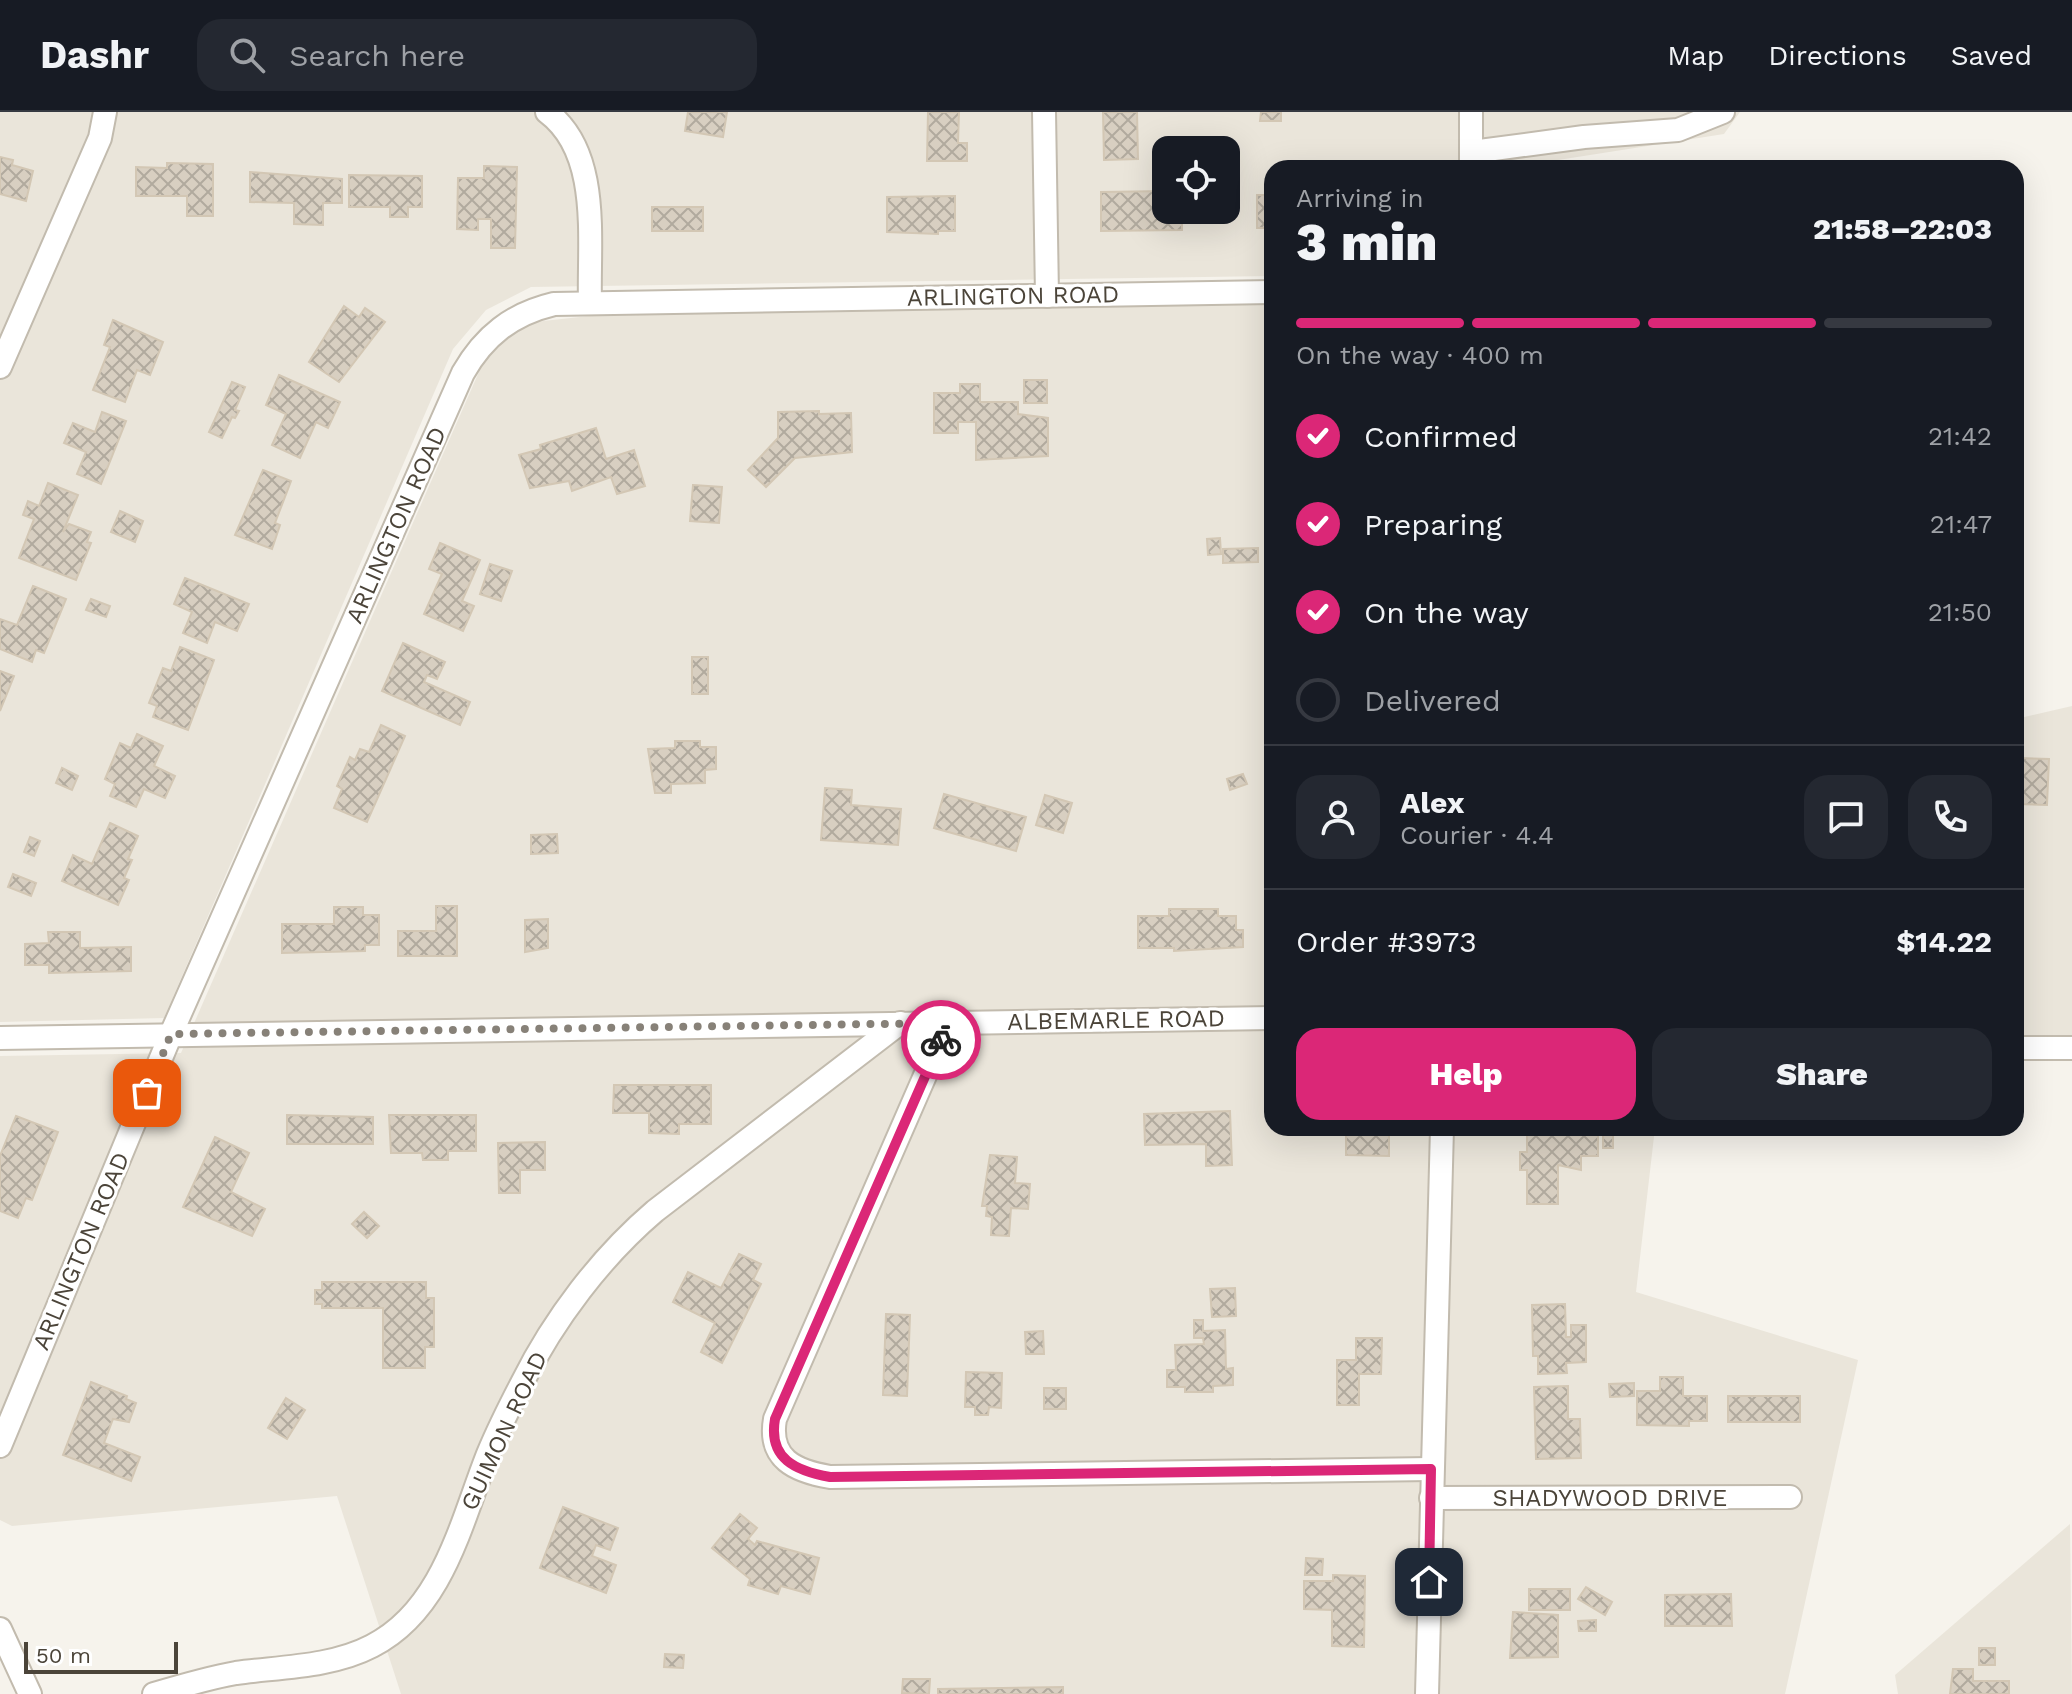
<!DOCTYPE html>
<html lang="en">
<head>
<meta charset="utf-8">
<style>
	:root { --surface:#171b24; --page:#242831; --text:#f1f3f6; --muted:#9ea1a6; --line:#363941; --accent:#db2777 }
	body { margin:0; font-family:"Work Sans",sans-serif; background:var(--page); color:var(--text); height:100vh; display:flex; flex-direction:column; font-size:30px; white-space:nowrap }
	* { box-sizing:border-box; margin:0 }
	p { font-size:26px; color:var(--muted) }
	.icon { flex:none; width:44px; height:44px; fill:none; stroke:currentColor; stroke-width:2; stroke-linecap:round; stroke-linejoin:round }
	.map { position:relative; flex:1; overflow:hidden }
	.sheet { position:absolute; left:1264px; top:48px; width:760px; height:976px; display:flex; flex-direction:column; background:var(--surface); border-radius:24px; box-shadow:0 8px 32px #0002 }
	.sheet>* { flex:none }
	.fabs { position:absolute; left:1152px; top:24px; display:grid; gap:16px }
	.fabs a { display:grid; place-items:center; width:88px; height:88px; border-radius:16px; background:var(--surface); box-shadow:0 8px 32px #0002; font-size:40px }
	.scale { position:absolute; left:24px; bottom:20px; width:154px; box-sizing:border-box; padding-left:8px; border:4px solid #4b4439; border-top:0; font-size:22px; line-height:28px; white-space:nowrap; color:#4b4439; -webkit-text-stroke:6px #fff; paint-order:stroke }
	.pin { position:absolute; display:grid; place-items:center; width:68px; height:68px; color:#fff; margin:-34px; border-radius:16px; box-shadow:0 4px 12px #0006 }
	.courier { position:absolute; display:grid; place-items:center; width:80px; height:80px; margin:-40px; border:6px solid #db2777; border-radius:50%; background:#fff; color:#222; box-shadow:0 2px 10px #0007 }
	.summary em { font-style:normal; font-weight:800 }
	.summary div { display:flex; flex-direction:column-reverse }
	.summary { display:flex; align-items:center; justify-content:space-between; height:136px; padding:0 32px }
	h1 { font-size:52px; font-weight:800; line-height:60px }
	.bar { display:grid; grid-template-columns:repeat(4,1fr); gap:12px 8px; align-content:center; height:96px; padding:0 32px }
	.bar i { height:10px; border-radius:6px; background:var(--line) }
	.bar .on { background:var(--accent) }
	.bar p { grid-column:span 4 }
	.line { display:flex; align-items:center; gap:20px; padding:0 32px; border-top:2px solid var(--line) }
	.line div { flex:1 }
	.round { display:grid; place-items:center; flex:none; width:84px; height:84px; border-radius:24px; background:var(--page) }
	ol { padding:0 32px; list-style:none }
	li { display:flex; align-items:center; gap:24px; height:88px }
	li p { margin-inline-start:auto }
	li .icon { padding:8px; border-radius:50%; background:var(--accent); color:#fff; stroke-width:4 }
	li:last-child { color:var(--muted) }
	li i { width:44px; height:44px; border:4px solid var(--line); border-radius:50% }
	.primary-button { display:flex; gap:16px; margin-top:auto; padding:16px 32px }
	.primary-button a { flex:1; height:92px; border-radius:24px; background:var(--accent); color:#fff; font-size:32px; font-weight:800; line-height:92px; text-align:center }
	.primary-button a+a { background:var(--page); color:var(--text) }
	header { display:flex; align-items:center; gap:48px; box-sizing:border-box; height:112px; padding:0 40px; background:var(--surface); border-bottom:2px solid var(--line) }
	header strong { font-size:38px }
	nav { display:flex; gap:44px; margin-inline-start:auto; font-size:28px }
	.search { width:560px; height:72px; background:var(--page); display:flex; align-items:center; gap:20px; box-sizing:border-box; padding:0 28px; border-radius:24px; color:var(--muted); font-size:30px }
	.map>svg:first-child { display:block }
</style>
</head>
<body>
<header>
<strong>Dashr</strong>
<div class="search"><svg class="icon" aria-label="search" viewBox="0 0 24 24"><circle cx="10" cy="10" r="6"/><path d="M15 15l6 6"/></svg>Search here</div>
<nav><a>Map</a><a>Directions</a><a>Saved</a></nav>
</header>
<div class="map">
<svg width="2072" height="1582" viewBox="0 0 2072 1582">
	<defs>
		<pattern id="building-cross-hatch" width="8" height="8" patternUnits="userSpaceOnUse" patternTransform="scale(2)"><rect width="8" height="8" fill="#d8cfc1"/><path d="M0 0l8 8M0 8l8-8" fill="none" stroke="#b1aa9e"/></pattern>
	</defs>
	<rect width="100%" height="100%" fill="#f6f3ec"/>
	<g fill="#eae5da" fill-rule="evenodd">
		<path d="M 0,0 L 1740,0 L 1724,22 L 1539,51 L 1530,56 L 1272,56 L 1272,164 L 531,175 L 486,198 L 453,237 L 164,906 L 0,910 ZM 1166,38 L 1226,38 L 1226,98 L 1166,98 Z"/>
		<polygon points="1272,191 1272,1016 1655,1016 1636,1180 1858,1248 1785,1582 401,1582 337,1384 12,1414 0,1408 0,944 181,941 489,237 525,211 589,204"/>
		<polygon points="2072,594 2072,947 2016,946 2016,607"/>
		<polygon points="2070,1412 2072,1582 1898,1582 1895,1563"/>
	</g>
	<g fill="url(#building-cross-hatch)" stroke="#d3c7b4" stroke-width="2">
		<polygon points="688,0 727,0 723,25 685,19"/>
		<polygon points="928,0 959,0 958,31 967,31 967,49 927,49"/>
		<polygon points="1103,0 1137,0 1138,47 1104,48"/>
		<polygon points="1261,0 1281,0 1281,9 1260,9"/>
		<polygon points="0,45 13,48 12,53 33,59 26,89 0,82"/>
		<polygon points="167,51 213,52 213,104 187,104 187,84 136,84 136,55 167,56"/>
		<polygon points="484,54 517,55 515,136 491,136 491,107 478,107 478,118 457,117 458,66 484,66"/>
		<polygon points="250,60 342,67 342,91 323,91 323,113 294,112 294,91 250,90"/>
		<polygon points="349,63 422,64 422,95 408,95 408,105 390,105 390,95 349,95"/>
		<polygon points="1166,79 1166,98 1182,98 1182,118 1101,119 1101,80"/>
		<rect x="1257" y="83" width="15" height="33"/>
		<polygon points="955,84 955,119 938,119 938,122 887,120 887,85"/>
		<rect x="652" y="95" width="51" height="24"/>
		<polygon points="344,194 359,205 365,196 385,210 339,270 309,250"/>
		<polygon points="113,208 163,230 150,263 137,258 125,290 93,278 110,235 104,233"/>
		<polygon points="279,263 340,290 328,316 316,310 300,346 272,333 286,302 266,293"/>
		<rect x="1024" y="268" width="23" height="23"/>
		<polygon points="232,270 245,275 235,298 239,299 235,306 232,305 222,326 209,320"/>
		<polygon points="960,272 980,272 980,290 1018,290 1018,302 1048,306 1048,344 976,348 976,310 958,310 958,321 934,321 934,281 960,281"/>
		<polygon points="819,299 819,302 851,301 852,340 795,346 766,375 748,358 778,326 778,300"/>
		<polygon points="102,300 126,309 101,372 77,362 86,340 64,331 73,311 95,320"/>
		<polygon points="596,316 606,347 634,338 645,374 617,382 611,365 572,379 569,369 530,376 519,343 541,337 540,333"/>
		<polygon points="263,358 291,369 275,411 280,413 272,437 235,423"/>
		<polygon points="48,371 78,383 63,420 69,412 91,420 87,430 91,431 76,468 19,446 34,407 23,403 28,389 39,394"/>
		<polygon points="693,373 722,375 719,411 690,409"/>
		<polygon points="120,399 143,409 135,430 111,420"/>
		<polygon points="1220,426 1221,442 1208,443 1207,427"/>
		<polygon points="440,431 480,448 462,489 474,494 463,519 424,502 442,462 429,457"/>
		<polygon points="1258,436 1258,450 1223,451 1223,437"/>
		<polygon points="490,452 512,459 501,489 480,482"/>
		<polygon points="185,466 249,492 237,519 215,510 207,531 183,521 192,500 174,492"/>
		<polygon points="33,474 66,487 44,541 36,538 32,550 0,537 0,507 17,513"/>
		<polygon points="91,487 110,494 106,505 86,498"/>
		<polygon points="403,531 445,550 437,567 427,563 424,570 470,590 460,613 382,579"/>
		<polygon points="180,535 214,548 188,618 153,605 157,594 149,591 163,556 171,559"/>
		<rect x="692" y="545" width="16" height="37"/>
		<polygon points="0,559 14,564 0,599"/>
		<polygon points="381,613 405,624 367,710 334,696 342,677 337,674 350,645 355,648 360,637 369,640"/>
		<polygon points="137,622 163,634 154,654 175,664 165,686 144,677 136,695 110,684 115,672 105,667 120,631 131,636"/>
		<polygon points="675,629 700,629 700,635 716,635 716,657 705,658 705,671 671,672 671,681 655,681 648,637 675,636"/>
		<polygon points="2018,646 2049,647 2047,693 2017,692"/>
		<polygon points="62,656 78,664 72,678 56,671"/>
		<polygon points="1243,662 1247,672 1230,678 1227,667"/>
		<polygon points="825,676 852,678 851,693 901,697 898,733 821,728"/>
		<polygon points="944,682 1026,705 1016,739 934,716"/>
		<polygon points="1045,683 1072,691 1063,721 1036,713"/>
		<polygon points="110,711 138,724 128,747 132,748 124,766 129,768 118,793 62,769 73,743 92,752"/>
		<polygon points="557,722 558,741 531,742 531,723"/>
		<polygon points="30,725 40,729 34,744 24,740"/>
		<polygon points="13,762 36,771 31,784 8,775"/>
		<polygon points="436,794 457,794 457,844 398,844 398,819 436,819"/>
		<polygon points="334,795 363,795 363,803 379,803 379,833 365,833 365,839 282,841 282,812 334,812"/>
		<polygon points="1169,797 1218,797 1218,804 1236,804 1236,818 1243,818 1243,835 1174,839 1174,836 1138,836 1138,804 1169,804"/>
		<polygon points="548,807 548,836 525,840 525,808"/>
		<polygon points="48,820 80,820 80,836 131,835 131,859 49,861 49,853 25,853 25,832 49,831"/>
		<polygon points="614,973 711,973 711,1012 679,1012 679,1022 649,1021 649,1001 613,1001"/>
		<polygon points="1230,999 1232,1053 1206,1054 1206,1032 1145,1033 1144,1002"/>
		<polygon points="287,1003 373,1005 373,1032 287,1032"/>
		<polygon points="389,1003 476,1003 476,1039 448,1039 448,1048 423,1048 422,1041 391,1041"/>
		<polygon points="16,1004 58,1020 32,1088 26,1086 18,1106 0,1099 0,1044"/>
		<polygon points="1346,1016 1389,1016 1389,1044 1346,1043"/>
		<rect x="1603" y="1020" width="10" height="16"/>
		<polygon points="1527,1022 1598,1022 1598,1044 1581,1044 1581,1058 1558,1053 1558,1092 1527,1092 1527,1058 1520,1058 1520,1040 1527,1040"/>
		<polygon points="215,1025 249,1041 231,1080 265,1097 252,1124 183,1095"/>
		<polygon points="545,1030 545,1058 520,1058 520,1081 499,1081 498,1031"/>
		<polygon points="990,1043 1017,1045 1015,1071 1030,1072 1028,1097 1011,1096 1009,1124 991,1123 992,1105 986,1104 987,1094 982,1094"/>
		<polygon points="364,1100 379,1114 367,1126 352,1112"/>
		<polygon points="739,1142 761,1152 753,1168 761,1172 722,1251 701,1240 715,1211 673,1190 688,1160 721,1176"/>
		<polygon points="322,1170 426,1170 426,1186 434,1186 434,1235 425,1235 425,1256 383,1256 383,1196 322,1196 322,1192 315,1192 315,1178 322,1178"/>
		<polygon points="1235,1176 1236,1204 1212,1205 1210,1177"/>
		<polygon points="1565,1192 1566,1225 1571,1225 1571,1213 1586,1213 1586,1250 1566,1251 1567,1261 1538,1262 1538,1244 1533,1244 1532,1193"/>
		<polygon points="886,1202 910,1203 907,1284 883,1283"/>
		<polygon points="1194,1208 1203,1208 1203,1219 1225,1218 1226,1257 1233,1256 1233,1273 1213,1274 1213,1280 1185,1280 1185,1275 1167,1275 1167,1258 1176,1258 1175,1233 1204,1232 1203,1226 1194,1226"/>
		<polygon points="1043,1219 1044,1242 1026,1242 1025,1220"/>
		<polygon points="1356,1226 1382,1226 1381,1262 1359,1262 1359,1293 1337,1293 1337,1248 1356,1248"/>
		<polygon points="966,1260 1002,1261 1001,1296 989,1295 988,1303 975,1303 975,1295 965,1295"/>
		<polygon points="1660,1265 1683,1265 1683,1284 1707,1284 1707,1309 1689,1309 1689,1314 1637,1313 1637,1279 1660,1279"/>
		<polygon points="91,1270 127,1284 126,1287 136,1291 129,1310 113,1307 104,1331 140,1345 131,1369 63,1343"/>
		<polygon points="1634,1271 1634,1284 1610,1285 1609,1272"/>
		<polygon points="1568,1274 1568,1307 1580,1307 1581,1346 1536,1347 1534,1275"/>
		<rect x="1044" y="1276" width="22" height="21"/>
		<rect x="1728" y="1284" width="72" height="26"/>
		<polygon points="286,1286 305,1298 287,1327 268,1316"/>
		<polygon points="563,1395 618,1416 610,1438 596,1433 592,1444 616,1453 606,1481 540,1456"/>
		<polygon points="740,1402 757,1416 748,1427 755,1433 757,1429 819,1446 810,1482 781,1474 778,1482 748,1473 750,1467 712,1436"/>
		<polygon points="1306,1446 1323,1447 1322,1463 1305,1463"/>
		<polygon points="1333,1463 1365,1464 1364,1535 1332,1534 1332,1498 1304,1497 1304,1469 1333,1469"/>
		<polygon points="1586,1475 1612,1490 1605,1503 1578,1487"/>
		<rect x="1529" y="1477" width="41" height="21"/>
		<polygon points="1731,1482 1732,1514 1665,1514 1665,1483"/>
		<polygon points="1513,1500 1558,1503 1558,1545 1510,1546"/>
		<polygon points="1596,1508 1596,1519 1579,1519 1578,1509"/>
		<rect x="1979" y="1536" width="16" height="17"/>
		<polygon points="665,1542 684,1543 683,1556 664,1555"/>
		<polygon points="1953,1557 1973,1557 1973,1569 2009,1569 2009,1582 1950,1582"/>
		<polygon points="903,1567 930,1567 929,1582 902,1581"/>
		<polygon points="1063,1575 1063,1582 938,1582 938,1577"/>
	</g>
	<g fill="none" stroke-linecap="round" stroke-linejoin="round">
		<g stroke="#c2bbae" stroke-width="26">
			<g id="minor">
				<path d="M 547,0 C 602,41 588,130 590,191"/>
				<polyline points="1044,0 1047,184"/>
				<polyline points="1472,40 1584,25 1678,18 1723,0"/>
				<polyline points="1471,56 1471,0"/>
				<polyline points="0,255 100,26 105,0"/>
				<path d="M 948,911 L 775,1307 C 768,1347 795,1359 830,1365 L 1431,1357"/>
				<polyline points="0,926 1272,906"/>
				<polyline points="2016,936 2072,936"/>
				<path d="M 0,1334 L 171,922 L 463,261 C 484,224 512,202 554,192 L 1272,180"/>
				<polyline points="1431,1386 1790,1385"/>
				<polyline points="0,1517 30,1582"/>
				<path d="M 154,1582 C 181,1574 208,1566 236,1561 C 280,1555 332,1555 372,1534 C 443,1498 461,1410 488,1342 C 498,1318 510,1294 522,1271 C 554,1207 601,1145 655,1099 L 900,911"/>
				<polyline points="1427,1582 1442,1016"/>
			</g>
		</g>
		<use href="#minor" stroke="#fff" stroke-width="22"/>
	</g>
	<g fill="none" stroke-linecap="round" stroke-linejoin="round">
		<polyline stroke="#878178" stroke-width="8" stroke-dasharray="0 14.4" points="147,981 171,922 948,911 941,928"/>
		<path stroke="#db2777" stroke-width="10" d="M 941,928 L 775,1307 C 768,1347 796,1359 830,1365 L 1431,1357 L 1429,1470"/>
	</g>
	<g text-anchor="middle" stroke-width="6" stroke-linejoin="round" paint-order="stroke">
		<g font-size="24" fill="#4b4439" stroke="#fff">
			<text transform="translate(1013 184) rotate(-1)" y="8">ARLINGTON ROAD</text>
			<text transform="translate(396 413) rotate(-66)" y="8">ARLINGTON ROAD</text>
			<text transform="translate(1116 908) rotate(-1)" y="8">ALBEMARLE ROAD</text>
			<text transform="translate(81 1139) rotate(-67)" y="8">ARLINGTON ROAD</text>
			<text transform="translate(504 1319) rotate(-65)" y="8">GUIMON ROAD</text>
			<text x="1610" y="1394">SHADYWOOD DRIVE</text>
		</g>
	</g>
</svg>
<div class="fabs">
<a><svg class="icon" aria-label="locate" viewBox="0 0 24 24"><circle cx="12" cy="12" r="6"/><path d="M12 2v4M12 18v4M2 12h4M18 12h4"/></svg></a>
</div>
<div class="scale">50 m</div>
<div class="pin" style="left:147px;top:981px;background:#ea580c"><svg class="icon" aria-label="bag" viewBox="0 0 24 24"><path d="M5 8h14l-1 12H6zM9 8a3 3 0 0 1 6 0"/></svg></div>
<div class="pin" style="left:1429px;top:1470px;background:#1f2937"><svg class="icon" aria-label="home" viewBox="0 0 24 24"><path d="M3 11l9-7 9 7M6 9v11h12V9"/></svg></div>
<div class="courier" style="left:941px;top:928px"><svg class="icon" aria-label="bike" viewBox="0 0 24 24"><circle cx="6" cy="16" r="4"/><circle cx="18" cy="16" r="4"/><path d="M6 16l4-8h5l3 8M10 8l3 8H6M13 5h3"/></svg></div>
<section class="sheet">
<div class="summary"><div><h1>3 min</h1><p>Arriving in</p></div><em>21:58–22:03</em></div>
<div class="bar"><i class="on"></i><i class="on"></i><i class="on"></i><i></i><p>On the way · 400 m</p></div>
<ol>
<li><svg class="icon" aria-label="check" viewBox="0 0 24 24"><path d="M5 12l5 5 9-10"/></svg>Confirmed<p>21:42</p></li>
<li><svg class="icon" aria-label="check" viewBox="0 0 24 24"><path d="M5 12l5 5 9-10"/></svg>Preparing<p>21:47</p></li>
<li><svg class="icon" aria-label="check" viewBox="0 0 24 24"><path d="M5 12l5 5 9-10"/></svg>On the way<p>21:50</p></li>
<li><i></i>Delivered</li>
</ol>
<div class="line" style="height:144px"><a class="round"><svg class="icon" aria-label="person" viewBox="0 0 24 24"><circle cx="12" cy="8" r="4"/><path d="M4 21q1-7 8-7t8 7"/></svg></a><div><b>Alex</b><p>Courier · 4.4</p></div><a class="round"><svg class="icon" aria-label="chat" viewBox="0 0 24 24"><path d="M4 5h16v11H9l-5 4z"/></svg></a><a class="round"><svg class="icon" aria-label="phone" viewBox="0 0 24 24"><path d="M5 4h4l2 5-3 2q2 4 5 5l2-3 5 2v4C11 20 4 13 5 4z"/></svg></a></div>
<div class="line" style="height:104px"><div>Order #3973</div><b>$14.22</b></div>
<div class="primary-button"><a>Help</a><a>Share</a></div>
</section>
</div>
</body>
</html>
